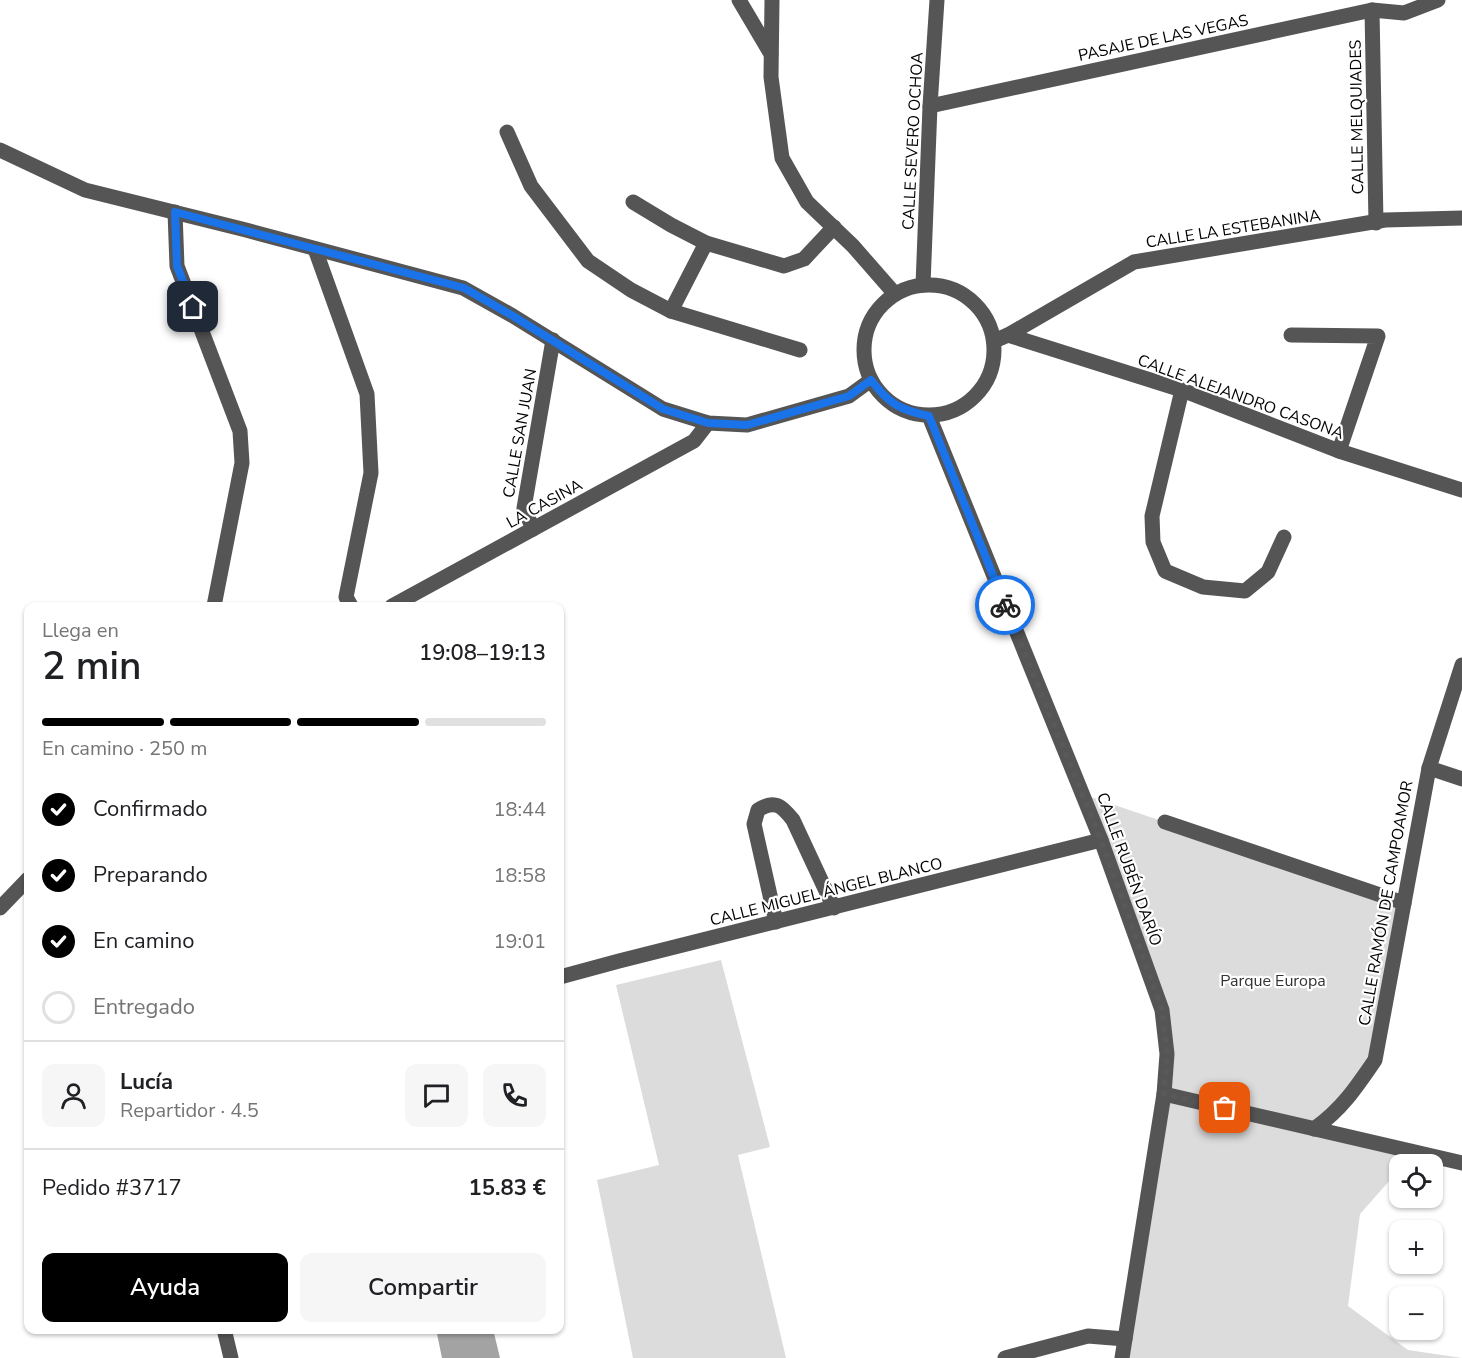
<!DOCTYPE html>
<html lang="es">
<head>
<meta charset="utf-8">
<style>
	:root { --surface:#fff; --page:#f6f6f6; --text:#202124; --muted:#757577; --line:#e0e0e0; --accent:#000 }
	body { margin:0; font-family:"Nunito Sans",sans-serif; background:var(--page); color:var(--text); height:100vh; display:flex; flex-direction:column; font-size:22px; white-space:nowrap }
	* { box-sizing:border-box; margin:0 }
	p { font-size:20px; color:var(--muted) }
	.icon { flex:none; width:33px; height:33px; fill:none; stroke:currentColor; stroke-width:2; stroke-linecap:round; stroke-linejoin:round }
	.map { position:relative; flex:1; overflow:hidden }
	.sheet { position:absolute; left:24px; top:602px; width:540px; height:732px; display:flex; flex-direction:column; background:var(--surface); border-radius:12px; box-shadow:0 2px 4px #0004 }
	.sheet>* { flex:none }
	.buttons { position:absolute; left:1389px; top:1154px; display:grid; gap:12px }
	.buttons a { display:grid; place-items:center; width:54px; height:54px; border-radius:12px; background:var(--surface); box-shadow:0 2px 4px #0004; font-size:30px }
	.pin { position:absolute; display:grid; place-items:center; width:51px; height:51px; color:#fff; margin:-26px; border-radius:12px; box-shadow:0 3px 9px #0006 }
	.courier { position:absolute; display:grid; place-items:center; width:60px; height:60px; margin:-30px; border:4px solid #1a73e8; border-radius:50%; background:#fff; color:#222; box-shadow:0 2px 8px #0007 }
	.summary em { font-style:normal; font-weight:600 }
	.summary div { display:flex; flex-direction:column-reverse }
	.summary { display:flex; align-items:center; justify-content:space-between; height:102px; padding:0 18px }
	h1 { font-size:39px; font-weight:600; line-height:45px }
	.bar { display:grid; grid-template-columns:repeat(4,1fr); gap:9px 6px; align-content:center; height:72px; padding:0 18px }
	.bar i { height:8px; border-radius:4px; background:var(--line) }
	.bar .on { background:var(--accent) }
	.bar p { grid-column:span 4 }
	.line { display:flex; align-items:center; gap:15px; padding:0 18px; border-top:2px solid var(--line) }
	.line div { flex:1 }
	.round { display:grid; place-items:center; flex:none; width:63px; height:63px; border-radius:12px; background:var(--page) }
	ol { padding:0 18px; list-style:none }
	li { display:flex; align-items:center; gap:18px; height:66px }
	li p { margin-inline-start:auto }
	li .icon { padding:6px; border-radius:50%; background:var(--accent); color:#fff; stroke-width:4 }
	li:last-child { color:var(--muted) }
	li i { width:33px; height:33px; border:3px solid var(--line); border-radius:50% }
	.primary-button { display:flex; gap:12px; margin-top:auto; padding:12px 18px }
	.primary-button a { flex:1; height:69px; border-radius:12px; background:var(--accent); color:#fff; font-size:24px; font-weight:600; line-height:69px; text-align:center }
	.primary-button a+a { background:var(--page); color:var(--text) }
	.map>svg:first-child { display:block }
</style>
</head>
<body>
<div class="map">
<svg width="1462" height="1358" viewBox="0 0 1462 1358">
	<rect width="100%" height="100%" fill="#fff"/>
	<g fill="#dcdcdc">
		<polygon points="1082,794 1404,903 1375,1060 1314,1129 1416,1152 1405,1164 1400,1164 1399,1170 1360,1214 1348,1306 1408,1350 1462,1358 1122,1358 1164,1094 1162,1010"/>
		<polygon points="721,960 770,1147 738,1155 786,1358 633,1358 597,1180 659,1165 616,985"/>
	</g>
	<polygon fill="#a3a3a3" points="436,1329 493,1329 500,1358 442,1358"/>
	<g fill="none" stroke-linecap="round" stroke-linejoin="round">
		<g stroke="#555" stroke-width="15">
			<polyline points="739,0 771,54"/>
			<polyline points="772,0 771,77 782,158 807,202 853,246 895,294"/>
			<polyline points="1372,10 1376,223"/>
			<polyline points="930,106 1372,10 1404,13 1438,0"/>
			<polyline points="507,132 531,186 588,261 631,290 671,311 800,350"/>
			<polyline points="0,150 85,190 246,230 463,288 513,316 663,409 708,423 747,425 849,396 871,380"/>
			<polyline points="633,202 671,225 706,243 784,266 804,259 834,227"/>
			<polyline points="175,212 177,266 240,431 242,463 214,606"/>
			<polyline points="315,249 367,394 371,473 346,597 351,606"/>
			<polyline points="923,285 930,106 937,0"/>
			<circle cx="929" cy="350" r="65"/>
			<polyline points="671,311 706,243"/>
			<polyline points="1008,335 1182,390 1339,451 1462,490"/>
			<polyline points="1291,335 1378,336 1339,451"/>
			<polyline points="994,341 1008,335 1134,262 1385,220 1462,218"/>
			<polyline points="1182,390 1152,516 1153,542 1165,571 1203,587 1245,591 1268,572 1284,537"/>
			<polyline points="929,416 1101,840 1162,1010 1167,1054 1164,1094 1122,1358"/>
			<polyline points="533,529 524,508 553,340"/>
			<polyline points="392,606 694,441 708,423"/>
			<polyline points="1429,768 1462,779"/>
			<polyline points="1165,822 1404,903"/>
			<polyline points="0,908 28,879"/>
			<path d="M 776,922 L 754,824 L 758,810 C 775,799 782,806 793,820 L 834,908"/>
			<polyline points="560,977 619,961 1101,840"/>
			<polyline points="1164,1094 1462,1163"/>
			<path d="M 1314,1129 C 1341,1110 1356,1088 1375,1060 L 1429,768 L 1462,665"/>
			<polyline points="224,1329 231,1358"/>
			<polyline points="1005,1358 1088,1336 1125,1339"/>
		</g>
	</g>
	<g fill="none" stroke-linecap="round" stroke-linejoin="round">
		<polyline stroke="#595959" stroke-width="6" stroke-dasharray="0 10.8" points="1005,605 1101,840 1162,1010 1167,1054 1164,1094 1225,1108"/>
		<path stroke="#1a73e8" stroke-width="8" d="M 193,307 L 177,266 L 175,212 L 464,288 L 513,316 L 663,409 L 708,423 L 747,425 L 849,396 L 871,380 C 889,404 900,410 929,416 L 1005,605"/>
	</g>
	<g text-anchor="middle" stroke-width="4.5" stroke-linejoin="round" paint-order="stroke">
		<g font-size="16" fill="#000" stroke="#fff">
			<text transform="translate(1163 37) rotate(-12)" y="6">PASAJE DE LAS VEGAS</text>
			<text transform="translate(1356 117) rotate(-91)" y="6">CALLE MELQUIADES</text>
			<text transform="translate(912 141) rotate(-87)" y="6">CALLE SEVERO OCHOA</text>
			<text transform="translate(1233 228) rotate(-9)" y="6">CALLE LA ESTEBANINA</text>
			<text transform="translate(1241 396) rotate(20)" y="6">CALLE ALEJANDRO CASONA</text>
			<text transform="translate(519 433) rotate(-80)" y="6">CALLE SAN JUAN</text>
			<text transform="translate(544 503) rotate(-29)" y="6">LA CASINA</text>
			<text transform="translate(1130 869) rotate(70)" y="6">CALLE RUBÉN DARÍO</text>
			<text transform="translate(826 891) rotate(-14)" y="6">CALLE MIGUEL ÁNGEL BLANCO</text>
			<text transform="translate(1385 903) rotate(-80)" y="6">CALLE RAMÓN DE CAMPOAMOR</text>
		</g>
		<g font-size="16" fill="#333" stroke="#fff">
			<text x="1273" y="986">Parque Europa</text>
		</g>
	</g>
</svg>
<div class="buttons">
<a><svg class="icon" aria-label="locate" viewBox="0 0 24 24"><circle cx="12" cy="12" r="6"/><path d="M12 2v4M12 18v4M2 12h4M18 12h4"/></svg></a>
<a>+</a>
<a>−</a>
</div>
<div class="pin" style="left:1225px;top:1108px;background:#ea580c"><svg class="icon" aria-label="bag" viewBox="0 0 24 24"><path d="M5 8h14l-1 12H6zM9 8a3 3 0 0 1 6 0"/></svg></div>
<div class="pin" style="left:193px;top:307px;background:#1f2937"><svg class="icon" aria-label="home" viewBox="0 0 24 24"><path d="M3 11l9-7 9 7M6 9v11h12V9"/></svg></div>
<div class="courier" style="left:1005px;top:605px"><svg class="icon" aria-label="bike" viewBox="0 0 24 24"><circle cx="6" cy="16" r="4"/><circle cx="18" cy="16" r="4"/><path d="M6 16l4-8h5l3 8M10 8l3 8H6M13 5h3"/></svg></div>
<section class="sheet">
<div class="summary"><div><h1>2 min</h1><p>Llega en</p></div><em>19:08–19:13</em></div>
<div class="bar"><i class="on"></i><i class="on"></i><i class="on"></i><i></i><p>En camino · 250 m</p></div>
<ol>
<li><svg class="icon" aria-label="check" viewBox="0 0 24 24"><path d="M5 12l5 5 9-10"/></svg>Confirmado<p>18:44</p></li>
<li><svg class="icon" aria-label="check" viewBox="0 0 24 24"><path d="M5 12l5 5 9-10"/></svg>Preparando<p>18:58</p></li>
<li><svg class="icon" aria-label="check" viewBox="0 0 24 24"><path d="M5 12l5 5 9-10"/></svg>En camino<p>19:01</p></li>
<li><i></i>Entregado</li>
</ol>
<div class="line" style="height:108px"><a class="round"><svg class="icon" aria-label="person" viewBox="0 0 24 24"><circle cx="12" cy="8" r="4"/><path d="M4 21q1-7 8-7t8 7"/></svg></a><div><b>Lucía</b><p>Repartidor · 4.5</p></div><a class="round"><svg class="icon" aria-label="chat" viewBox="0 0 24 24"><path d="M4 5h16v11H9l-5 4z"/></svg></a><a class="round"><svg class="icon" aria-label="phone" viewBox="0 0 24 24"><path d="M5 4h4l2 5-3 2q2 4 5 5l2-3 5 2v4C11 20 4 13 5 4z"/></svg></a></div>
<div class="line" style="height:78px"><div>Pedido #3717</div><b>15.83 €</b></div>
<div class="primary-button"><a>Ayuda</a><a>Compartir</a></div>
</section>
</div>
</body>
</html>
